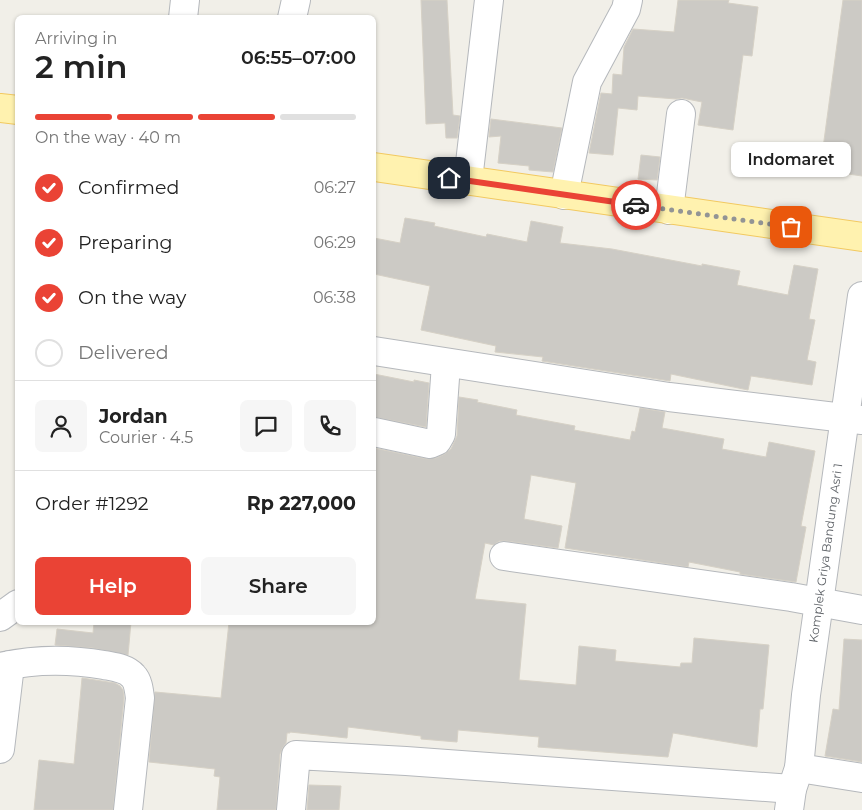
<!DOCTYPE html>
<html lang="en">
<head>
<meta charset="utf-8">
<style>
	:root { --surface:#fff; --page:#f6f6f6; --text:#222; --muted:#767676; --line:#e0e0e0; --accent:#ea4335 }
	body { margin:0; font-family:Montserrat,sans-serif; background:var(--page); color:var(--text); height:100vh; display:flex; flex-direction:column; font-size:19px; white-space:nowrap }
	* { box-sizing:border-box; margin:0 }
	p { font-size:16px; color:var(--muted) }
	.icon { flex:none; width:28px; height:28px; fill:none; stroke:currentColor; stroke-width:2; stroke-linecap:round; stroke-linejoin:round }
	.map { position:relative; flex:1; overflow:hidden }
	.drawer { position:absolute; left:15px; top:15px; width:361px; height:610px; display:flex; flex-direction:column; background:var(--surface); border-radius:8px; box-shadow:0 1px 4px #0004 }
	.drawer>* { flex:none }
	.pin { position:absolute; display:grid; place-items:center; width:42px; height:42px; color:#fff; margin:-21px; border-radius:10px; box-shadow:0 2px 8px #0006 }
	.courier { position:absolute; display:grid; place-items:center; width:50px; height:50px; margin:-25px; border:4px solid #ea4335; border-radius:50%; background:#fff; color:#222; box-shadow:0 1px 6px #0007 }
	.bubble { position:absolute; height:35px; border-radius:8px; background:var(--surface); box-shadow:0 1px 4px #0004; font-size:16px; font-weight:600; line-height:35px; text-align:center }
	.summary em { font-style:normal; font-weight:600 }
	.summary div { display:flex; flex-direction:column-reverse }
	.summary { display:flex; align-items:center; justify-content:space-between; height:85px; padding:0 20px }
	h1 { font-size:32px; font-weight:600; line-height:38px }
	.bar { display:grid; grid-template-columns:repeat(4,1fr); gap:8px 5px; align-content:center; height:60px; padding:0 20px }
	.bar i { height:6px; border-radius:4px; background:var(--line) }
	.bar .selected { background:var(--accent) }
	.bar p { grid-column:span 4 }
	.line { display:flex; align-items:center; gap:12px; padding:0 20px; border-top:1px solid var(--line) }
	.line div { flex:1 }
	.round { display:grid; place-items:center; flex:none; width:52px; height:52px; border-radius:8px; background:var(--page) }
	ol { padding:0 20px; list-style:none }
	li { display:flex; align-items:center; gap:15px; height:55px }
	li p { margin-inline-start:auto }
	li .icon { padding:5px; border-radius:50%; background:var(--accent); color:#fff; stroke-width:4 }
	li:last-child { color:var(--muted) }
	li i { width:28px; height:28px; border:2px solid var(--line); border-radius:50% }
	.action { display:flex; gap:10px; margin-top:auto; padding:10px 20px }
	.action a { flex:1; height:58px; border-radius:8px; background:var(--accent); color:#fff; font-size:20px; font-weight:600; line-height:58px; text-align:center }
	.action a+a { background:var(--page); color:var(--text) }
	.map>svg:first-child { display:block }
</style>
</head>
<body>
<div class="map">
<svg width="862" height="810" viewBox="0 0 862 810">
	<rect width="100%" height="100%" fill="#f1efe8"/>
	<g fill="#cccac5" stroke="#d6d1c6">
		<polygon points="421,0 447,0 453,115 460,116 457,138 446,138 445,123 426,124"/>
		<polygon points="678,0 729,0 728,3 758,7 752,56 743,55 733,130 698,125 702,102 682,98 676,99 638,96 637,110 618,108 613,155 589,153 601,93 612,94 613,74 622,75 624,47 633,29 674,32"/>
		<polygon points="843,0 862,0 862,176 820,170"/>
		<polygon points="491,119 562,128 553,172 529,170 529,166 498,163 501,136 489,137"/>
		<polygon points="641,155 660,157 657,180 638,179"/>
		<polygon points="405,218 435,223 434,226 486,237 487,234 527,242 531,221 563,227 560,243 612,249 702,266 702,264 740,271 737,285 788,295 794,265 818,269 809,319 815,320 807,360 816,362 812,385 751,376 748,390 671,374 670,381 542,361 543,357 495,352 496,346 421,330 430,286 374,274 374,238 400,243"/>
		<polygon points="374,374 414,382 414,380 429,383 426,427 374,417"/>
		<polygon points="459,397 478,400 477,402 517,410 516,415 575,426 574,430 630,440 632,431 635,432 640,408 665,412 662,428 724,439 722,449 766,457 769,442 815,451 801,526 806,527 796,582 740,574 740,572 689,562 688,567 565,548 576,483 531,475 524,519 562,526 558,548 506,541 499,541 494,545 485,543 475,599 526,604 519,680 576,685 579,646 616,650 615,661 680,667 681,663 692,663 694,638 769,645 763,709 760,709 757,747 673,733 668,757 538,747 539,737 458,730 457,742 421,739 421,736 348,727 347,738 290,732 290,733 287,733 286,743 283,747 280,754 276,810 217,810 220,777 214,776 215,769 149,762 155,692 221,698 229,622 374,622 374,448 427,459 436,458 443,455 451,449 457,436"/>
		<polygon points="94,622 131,622 128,655 93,648 55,645 57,629 93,633"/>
		<polygon points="844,639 862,640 862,762 825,756 833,709 839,710"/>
		<polygon points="82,678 115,683 120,686 123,690 124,698 113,810 34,810 39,760 74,764"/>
		<polygon points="309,785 341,786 339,810 307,810"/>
	</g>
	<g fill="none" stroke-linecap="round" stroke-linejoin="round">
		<g stroke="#b5b8bc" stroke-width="30">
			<g id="minor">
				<polyline points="183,18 185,0"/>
				<polyline points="292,18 296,0"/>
				<polyline points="468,180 489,0"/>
				<polyline points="564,195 587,82 626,9 628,0"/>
				<polyline points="669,210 681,114"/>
				<polyline points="374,351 669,397 862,420"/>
				<polyline points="374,432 430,444 437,441 441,434 446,364"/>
				<polyline points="504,556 791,597 862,610"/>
				<polyline points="0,617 18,604"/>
				<path d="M 0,667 C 34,659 70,659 104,665 C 114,667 126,668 133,676 C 138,681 139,690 140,698 L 128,810"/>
				<polyline points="0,749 10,665"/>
				<polyline points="799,768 862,778"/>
				<polyline points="291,810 296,755 406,761 792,789"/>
				<path id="s1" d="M 789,810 L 792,789 L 799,768 L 806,695 L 862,296"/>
			</g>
		</g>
		<g stroke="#f2c960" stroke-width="30">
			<g id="major">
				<polyline points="0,108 18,110"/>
				<polyline points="374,167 862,237"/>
			</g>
		</g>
		<use href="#minor" stroke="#fff" stroke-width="28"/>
		<use href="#major" stroke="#fff2af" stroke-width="28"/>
	</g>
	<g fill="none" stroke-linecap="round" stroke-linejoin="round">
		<polyline stroke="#929495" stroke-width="5" stroke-dasharray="0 9" points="636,205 791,227"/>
		<polyline stroke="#ea4335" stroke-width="6" points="449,178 636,205"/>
	</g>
	<g text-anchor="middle" stroke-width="4" stroke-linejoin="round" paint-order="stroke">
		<g font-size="12" fill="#5f6368" stroke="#fff">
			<text dy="4" stroke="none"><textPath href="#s1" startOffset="260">Komplek Griya Bandung Asri 1</textPath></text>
		</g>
	</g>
</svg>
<div class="pin" style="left:791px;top:227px;background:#ea580c"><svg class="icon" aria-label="bag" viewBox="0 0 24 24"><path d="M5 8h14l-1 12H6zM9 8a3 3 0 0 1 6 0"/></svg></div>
<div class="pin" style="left:449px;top:178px;background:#1f2937"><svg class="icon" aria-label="home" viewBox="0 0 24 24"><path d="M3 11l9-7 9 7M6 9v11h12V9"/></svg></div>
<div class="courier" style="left:636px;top:205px"><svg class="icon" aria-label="car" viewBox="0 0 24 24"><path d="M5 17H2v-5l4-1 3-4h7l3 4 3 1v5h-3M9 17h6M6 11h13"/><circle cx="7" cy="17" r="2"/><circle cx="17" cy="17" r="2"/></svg></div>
<div class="bubble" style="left:731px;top:142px;width:120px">Indomaret</div>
<section class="drawer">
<div class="summary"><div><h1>2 min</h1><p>Arriving in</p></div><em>06:55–07:00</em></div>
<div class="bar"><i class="selected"></i><i class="selected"></i><i class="selected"></i><i></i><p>On the way · 40 m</p></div>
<ol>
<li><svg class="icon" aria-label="check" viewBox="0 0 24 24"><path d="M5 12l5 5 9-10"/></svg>Confirmed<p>06:27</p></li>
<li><svg class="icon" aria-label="check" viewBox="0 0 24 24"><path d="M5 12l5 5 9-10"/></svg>Preparing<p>06:29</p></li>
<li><svg class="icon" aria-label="check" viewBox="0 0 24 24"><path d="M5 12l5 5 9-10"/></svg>On the way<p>06:38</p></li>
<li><i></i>Delivered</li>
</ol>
<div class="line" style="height:90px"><a class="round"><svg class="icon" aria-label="person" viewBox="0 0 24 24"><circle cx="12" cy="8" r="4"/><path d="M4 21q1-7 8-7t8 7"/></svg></a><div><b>Jordan</b><p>Courier · 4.5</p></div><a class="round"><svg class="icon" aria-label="chat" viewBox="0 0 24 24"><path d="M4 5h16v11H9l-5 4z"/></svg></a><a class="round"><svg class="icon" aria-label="phone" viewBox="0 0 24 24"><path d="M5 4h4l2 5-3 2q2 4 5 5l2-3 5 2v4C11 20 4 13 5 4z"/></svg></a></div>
<div class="line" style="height:65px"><div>Order #1292</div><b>Rp 227,000</b></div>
<div class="action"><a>Help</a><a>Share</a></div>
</section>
</div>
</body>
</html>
